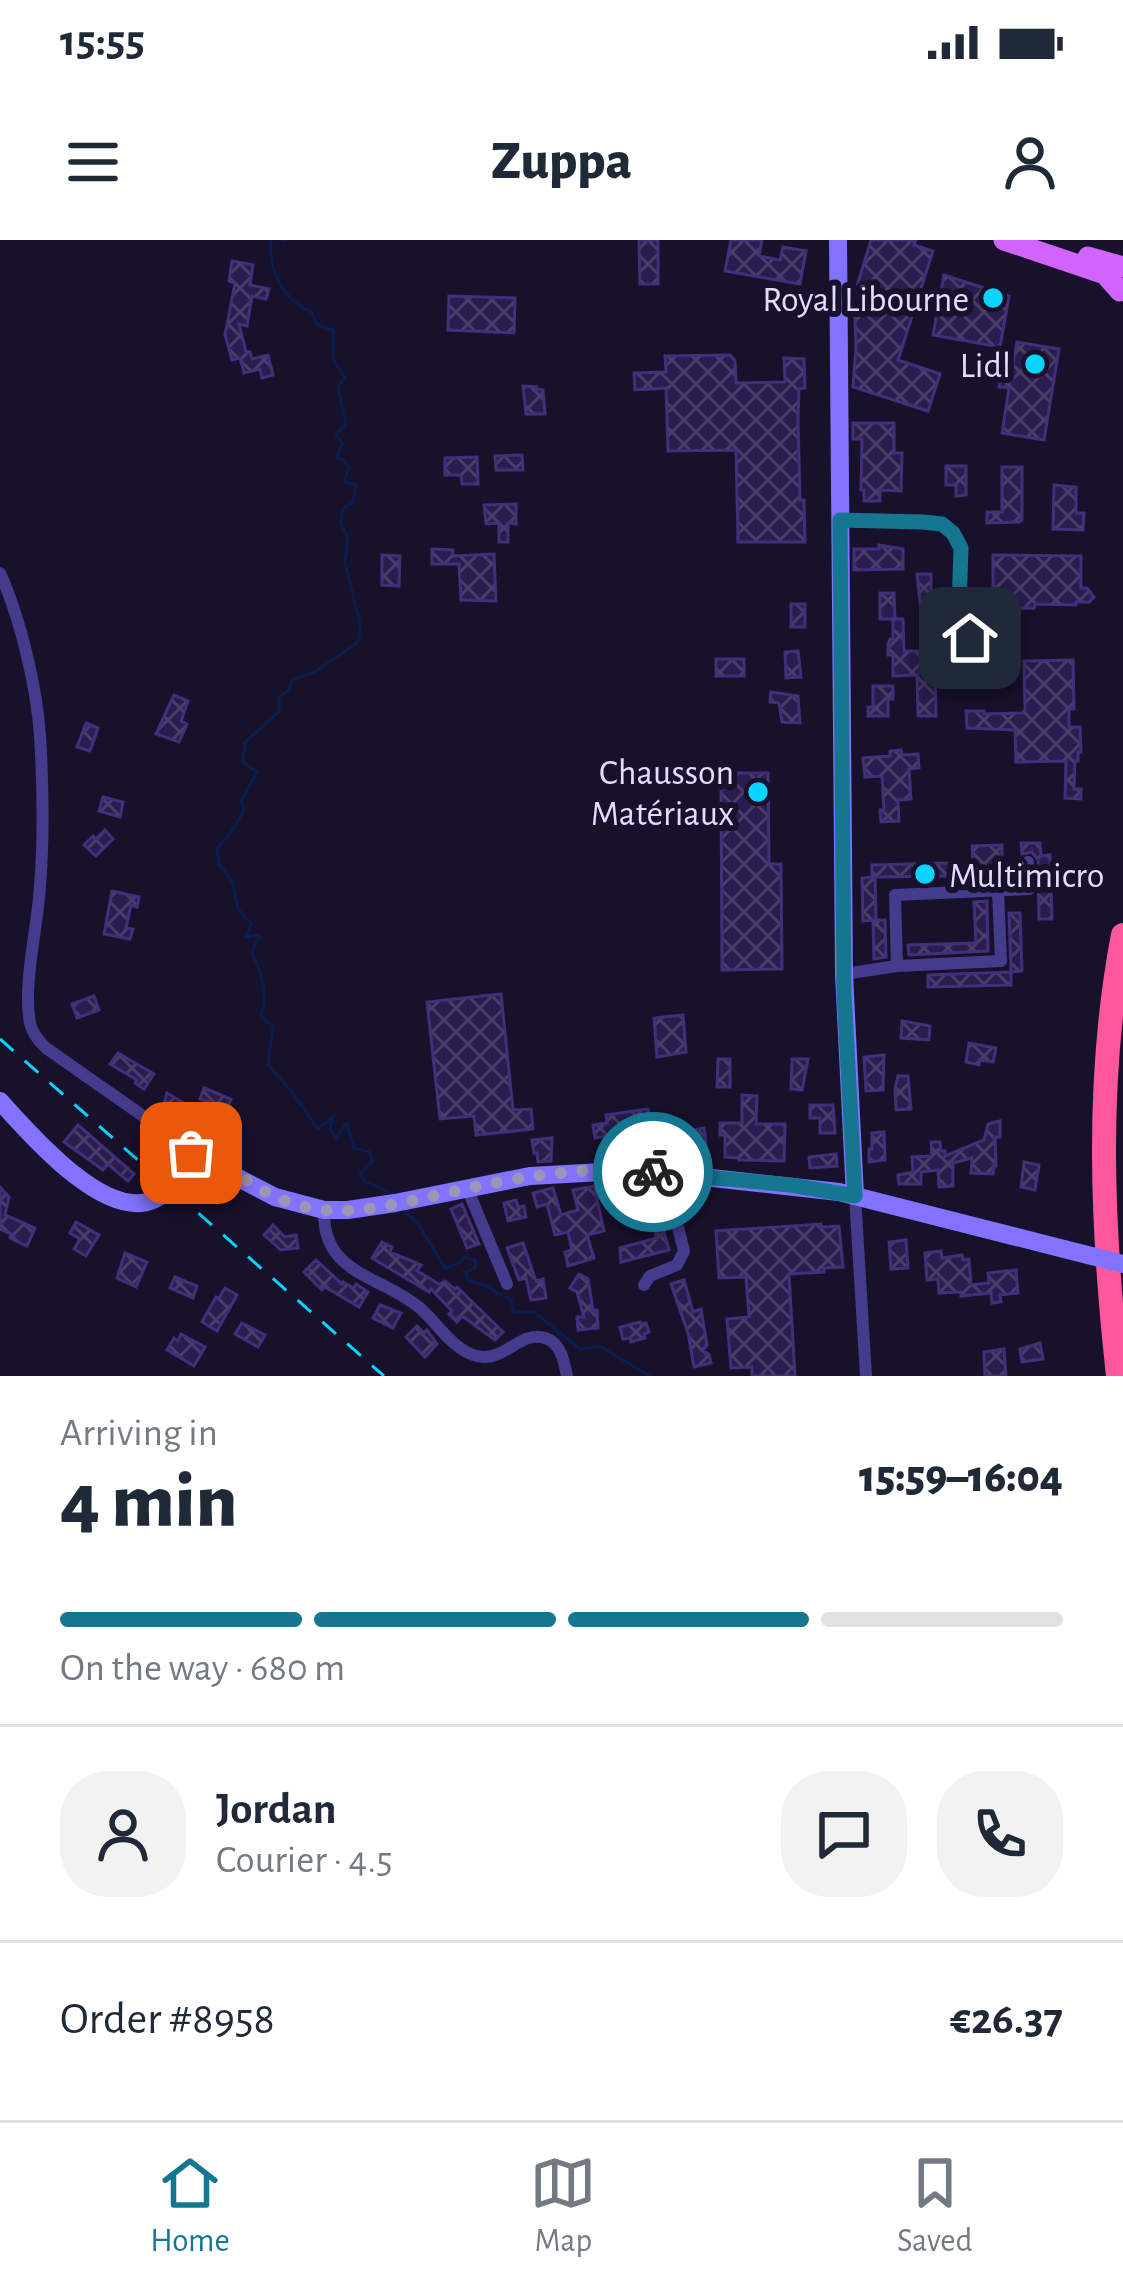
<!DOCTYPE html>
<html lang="en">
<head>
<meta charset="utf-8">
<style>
	:root { --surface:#fff; --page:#f2f2f3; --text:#1f2937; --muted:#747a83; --line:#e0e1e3; --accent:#157691 }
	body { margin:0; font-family:"Alegreya Sans",sans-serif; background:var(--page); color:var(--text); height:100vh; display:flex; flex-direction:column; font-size:45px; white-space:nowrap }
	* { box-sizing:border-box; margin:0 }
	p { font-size:39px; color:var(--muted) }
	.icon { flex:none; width:66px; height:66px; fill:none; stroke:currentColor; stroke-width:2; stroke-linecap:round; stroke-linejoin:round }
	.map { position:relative; height:1136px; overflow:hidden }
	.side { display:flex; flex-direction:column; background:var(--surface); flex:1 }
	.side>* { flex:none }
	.pin { position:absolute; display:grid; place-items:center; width:102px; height:102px; color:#fff; margin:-51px; border-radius:24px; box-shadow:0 6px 18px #0006 }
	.courier { position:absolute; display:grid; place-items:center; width:120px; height:120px; margin:-60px; border:9px solid #157691; border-radius:50%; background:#fff; color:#222; box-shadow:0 3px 15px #0007 }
	.overview em { font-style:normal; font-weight:800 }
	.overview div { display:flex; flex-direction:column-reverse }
	.overview { display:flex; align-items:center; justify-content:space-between; height:204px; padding:0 60px }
	h1 { font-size:78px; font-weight:800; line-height:90px }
	.bar { display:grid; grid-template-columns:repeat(4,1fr); gap:18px 12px; align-content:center; height:144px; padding:0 60px }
	.bar i { height:15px; border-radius:9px; background:var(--line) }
	.bar .on { background:var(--accent) }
	.bar p { grid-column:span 4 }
	.line { display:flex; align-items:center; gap:30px; padding:0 60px; border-top:3px solid var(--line) }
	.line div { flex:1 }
	.round { display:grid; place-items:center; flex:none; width:126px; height:126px; border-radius:48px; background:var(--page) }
	.status { display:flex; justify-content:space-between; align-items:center; height:84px; padding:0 60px; background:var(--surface); direction:ltr }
	.status svg { height:33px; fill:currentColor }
	header { display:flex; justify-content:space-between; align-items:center; height:156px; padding:0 60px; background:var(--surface); font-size:54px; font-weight:800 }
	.tabs { display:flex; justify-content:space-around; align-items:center; height:168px; border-top:3px solid var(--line); background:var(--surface); font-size:33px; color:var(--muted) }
	.tabs a { display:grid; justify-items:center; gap:6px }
	.tabs .on { color:var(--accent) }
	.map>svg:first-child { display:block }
</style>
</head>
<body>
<div class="status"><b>15:55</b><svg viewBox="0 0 49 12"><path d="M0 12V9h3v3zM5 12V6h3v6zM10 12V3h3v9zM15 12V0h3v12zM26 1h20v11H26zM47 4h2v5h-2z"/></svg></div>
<header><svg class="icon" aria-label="menu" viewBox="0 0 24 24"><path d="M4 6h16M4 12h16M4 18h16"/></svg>Zuppa<svg class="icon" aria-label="person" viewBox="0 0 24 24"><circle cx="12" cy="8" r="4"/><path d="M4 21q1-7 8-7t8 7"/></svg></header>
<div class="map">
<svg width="1123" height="1136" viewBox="0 0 1123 1136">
	<defs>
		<pattern id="building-cross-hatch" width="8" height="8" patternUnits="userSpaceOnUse" patternTransform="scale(3)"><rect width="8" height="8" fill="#2a1c4e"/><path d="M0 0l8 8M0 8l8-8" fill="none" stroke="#493c69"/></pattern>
	</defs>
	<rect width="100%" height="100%" fill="#18112c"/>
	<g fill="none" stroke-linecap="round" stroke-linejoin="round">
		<g stroke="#0a1d4d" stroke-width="3">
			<path d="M 271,0 C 268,29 283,61 312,72 L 317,85 L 333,90 L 333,119 L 345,138 L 338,147 L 346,184 L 336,194 L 342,204 L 337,218 L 343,219 L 349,228 L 344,241 L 356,245 L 353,263 L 343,268 L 341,283 L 348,298 L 345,322 L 361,388 L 357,403 L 315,432 L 293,439 L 289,450 L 279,457 L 279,472 L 245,502 L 243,522 L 257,532 L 241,561 L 244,570 L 231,593 L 217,608 L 219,624 L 232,641 L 238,669 L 251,683 L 246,697 L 260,695 L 252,712 C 262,734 268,754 261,777 L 273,786 L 268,824 L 295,856 L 318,889 L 333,877 L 330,890 L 336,898 L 347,883 L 354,908 L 370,912 L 373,921 L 360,933 L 364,941 L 393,954"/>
			<polyline points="283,0 286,0"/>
			<path d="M 402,969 L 419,985 L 445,1028 L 459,1023 L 465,1017 L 475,1020 L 475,1028 L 466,1032 L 467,1040 C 484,1043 495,1052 511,1060 L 514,1072 L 534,1072 L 580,1109 L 601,1107 L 650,1136"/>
		</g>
	</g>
	<g fill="url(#building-cross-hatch)" stroke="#432e7a" stroke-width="3">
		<polygon points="639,0 658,0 658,44 640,44"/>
		<polygon points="731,0 762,0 759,16 780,20 783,7 806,11 800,44 725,31"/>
		<polygon points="871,0 916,0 914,5 933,11 898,120 940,134 928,171 853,147 856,107 854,56"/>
		<polygon points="232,21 253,25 250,45 269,49 266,59 252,56 247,86 239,84 246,112 250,112 252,119 268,115 273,135 262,138 260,129 244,133 240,118 232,120 225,95 235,43 229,41"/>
		<polygon points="944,35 1009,56 1000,107 933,95"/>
		<polygon points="449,56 515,58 514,93 448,90"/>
		<polygon points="1017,102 1059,109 1044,200 1002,193 1009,148 999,147 1001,134 1011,136"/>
		<polygon points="730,115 735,121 736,143 785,142 784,118 804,119 805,148 799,149 798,179 800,260 804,260 805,302 738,302 736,210 668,211 666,148 635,150 634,133 666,132 665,116"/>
		<polygon points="523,146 537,147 537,149 543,150 545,174 526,174"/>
		<polygon points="853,183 894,183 894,213 902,213 901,251 880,250 880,261 864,261 864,250 861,250 862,199 853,199"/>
		<polygon points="522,215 523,230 496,230 495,216"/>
		<polygon points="477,217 478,244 462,244 461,235 445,235 445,218"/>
		<polygon points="946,226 966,226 966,255 956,256 956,245 946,245"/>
		<polygon points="1002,227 1022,227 1022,280 1019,282 987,283 987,272 1002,272"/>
		<polygon points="1054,245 1076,247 1076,273 1084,273 1083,290 1053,289"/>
		<polygon points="516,264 516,284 508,283 508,302 499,302 499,283 486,284 484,265"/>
		<polygon points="879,305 903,309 903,329 854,330 854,309 879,309"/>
		<polygon points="432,309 453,310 453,316 494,314 496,361 461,360 459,324 432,324"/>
		<polygon points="382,315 400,316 399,346 382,345"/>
		<polygon points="993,315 1081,316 1081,348 1087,348 1094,357 1089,362 1076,362 1076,365 1035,364 1034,368 993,369"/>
		<polygon points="917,334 931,334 931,370 921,370"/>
		<polygon points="880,353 894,353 895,379 880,379"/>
		<rect x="791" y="364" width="14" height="23"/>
		<polygon points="893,379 903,379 904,411 930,411 930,430 935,430 936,476 918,476 917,435 893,436 893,415 888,415 888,404 890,399 893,399"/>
		<polygon points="798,411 801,437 786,438 785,412"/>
		<rect x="716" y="419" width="28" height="17"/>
		<polygon points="1073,420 1074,469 1069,469 1069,487 1080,487 1081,512 1078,512 1078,521 1075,521 1074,549 1081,549 1081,559 1065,558 1066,521 1016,522 1015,490 967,488 966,471 984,471 984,474 1022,473 1025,470 1024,421"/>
		<polygon points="873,446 893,446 893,459 888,459 888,476 868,476 868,467 873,467"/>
		<polygon points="771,452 798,456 800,483 782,482 779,463 770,462"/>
		<polygon points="174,455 188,461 181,481 187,484 179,502 156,494"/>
		<polygon points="86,483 98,488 90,511 77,507"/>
		<polygon points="901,510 902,515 918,514 919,528 909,529 911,559 898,560 899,581 881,582 880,570 884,570 882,536 865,537 863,518 890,516 890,511"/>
		<polygon points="721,533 768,533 769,624 781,624 782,729 722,730"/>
		<polygon points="103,557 123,562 120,577 99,571"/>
		<polygon points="105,590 113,599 96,616 84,605 93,596 96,599"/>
		<polygon points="1021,603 1040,603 1041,616 1050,615 1052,679 1039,679 1038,620 1032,612 1022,614"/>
		<polygon points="1002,605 1002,640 974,641 972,606"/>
		<polygon points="949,623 949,636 875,637 876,680 863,681 862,638 872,637 872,625"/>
		<polygon points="112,651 139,657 137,667 131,665 126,688 133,689 130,699 104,694"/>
		<polygon points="987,661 988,711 909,715 908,705 976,703 974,662"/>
		<polygon points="1009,673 1020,673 1022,731 1011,732"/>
		<polygon points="873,680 885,680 886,717 874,719"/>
		<polygon points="1011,732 1011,745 928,747 928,735"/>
		<polygon points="501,754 513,870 531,869 533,889 476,895 474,876 440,879 427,762"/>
		<polygon points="94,756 99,770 77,778 72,764"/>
		<polygon points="683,775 686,812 657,817 654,778"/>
		<polygon points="902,781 930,786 929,800 901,798"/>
		<polygon points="969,803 996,808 993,822 980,820 979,825 966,822"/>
		<polygon points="118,813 154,834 144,849 135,843 137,840 110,824"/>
		<polygon points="884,815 883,850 866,851 864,817"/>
		<polygon points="718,819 730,819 730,847 717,847"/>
		<polygon points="792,819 808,819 802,850 791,849"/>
		<polygon points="898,836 908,836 911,869 896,870 895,849"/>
		<polygon points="204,848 231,859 228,867 200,859"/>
		<polygon points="167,853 187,865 181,875 163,867"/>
		<polygon points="742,855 757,856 756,884 785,884 784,921 739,920 739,918 725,917 725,895 720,895 720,883 742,883"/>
		<polygon points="810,865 833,865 835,893 820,893 820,878 810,878"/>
		<polygon points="648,869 654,917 632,917 629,893 595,898 593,885 607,883 606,875"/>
		<polygon points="1000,881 1000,897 995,897 996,926 994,926 993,934 971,933 972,918 953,923 953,946 939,947 938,930 921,932 921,944 899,944 898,935 913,932 912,917 932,916 931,902 940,902 941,911 945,911 945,916 984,900 988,884"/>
		<polygon points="78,885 134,934 128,941 108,924 103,930 64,902"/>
		<polygon points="688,886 688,891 704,888 706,904 679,907 677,887"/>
		<polygon points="884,892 885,920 869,922 869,909 872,909 872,893"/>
		<polygon points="552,898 551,921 538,922 537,913 534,913 532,900"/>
		<polygon points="836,914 837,926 810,928 809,917"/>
		<polygon points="1024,922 1039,925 1035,950 1021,947"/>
		<polygon points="594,946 604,991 587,995 594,1018 568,1026 565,1012 572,1010 568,992 555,995 547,964 537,967 533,953 553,948 561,975 578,970 573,950"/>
		<polygon points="0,947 9,957 5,975 35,988 27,1006 10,998 11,994 0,989"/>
		<polygon points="638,950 639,966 630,967 630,971 616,972 614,953"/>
		<polygon points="660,958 664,976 664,982 661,982 669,1010 621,1022 620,1008 657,998 647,961"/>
		<polygon points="516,960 518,967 524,966 526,977 508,981 504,963"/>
		<polygon points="462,964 479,1004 467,1008 451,969"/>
		<polygon points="76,982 99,995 86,1016 74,1009 80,999 70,993"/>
		<polygon points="821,984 821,987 839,986 843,1027 824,1028 824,1032 789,1034 795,1136 752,1136 752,1127 731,1128 727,1079 749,1077 746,1037 719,1038 716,991"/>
		<polygon points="273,985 285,997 296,995 298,1008 281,1010 264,995"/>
		<polygon points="906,1000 908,1028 891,1029 889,1002"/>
		<polygon points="382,1002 392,1007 390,1012 421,1025 417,1031 439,1044 445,1041 455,1049 457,1047 503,1092 495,1100 462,1076 457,1082 449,1074 452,1071 431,1049 429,1052 372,1018"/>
		<polygon points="523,1003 536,1041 543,1039 546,1058 531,1060 526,1038 519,1040 507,1008"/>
		<polygon points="941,1011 942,1018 962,1015 963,1020 969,1019 971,1045 989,1043 988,1033 1016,1030 1018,1053 1000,1055 1001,1062 992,1063 991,1053 961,1056 961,1052 939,1053 938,1039 927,1040 925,1013"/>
		<polygon points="125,1013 147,1022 136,1047 117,1038"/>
		<polygon points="316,1020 342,1044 343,1042 354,1048 356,1044 368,1052 359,1067 325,1047 322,1050 304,1032"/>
		<polygon points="579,1034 588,1039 593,1070 597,1070 598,1088 578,1090 577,1077 584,1077 577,1052 570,1048"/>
		<polygon points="175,1037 197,1046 193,1058 170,1048"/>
		<polygon points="684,1040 693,1072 701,1069 707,1105 702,1111 709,1114 711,1123 694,1127 688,1093 671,1044"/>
		<polygon points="225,1048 237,1055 217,1091 202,1082 216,1057 219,1058"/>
		<polygon points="380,1065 401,1073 393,1088 373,1078"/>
		<polygon points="640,1082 641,1084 646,1083 649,1092 644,1094 645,1098 631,1102 630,1098 623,1099 620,1087"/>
		<polygon points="242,1083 265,1095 258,1107 235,1094"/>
		<polygon points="417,1086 424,1093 427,1090 437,1104 425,1117 406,1097"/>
		<polygon points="181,1094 205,1107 194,1126 167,1110 174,1098 178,1101"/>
		<polygon points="1040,1103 1043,1119 1022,1122 1020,1109"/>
		<polygon points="1004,1109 1006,1136 985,1136 984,1112"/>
	</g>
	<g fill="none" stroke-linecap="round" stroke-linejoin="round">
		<g stroke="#443b8c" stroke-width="12">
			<polyline points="840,280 923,282 942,284 953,294 961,308 959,368 970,398"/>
			<path d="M 0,333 C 20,377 37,448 40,496 C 43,545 44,597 40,646 C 38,684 24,740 29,776 C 30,790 36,798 46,808 L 183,904 L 196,921"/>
			<polyline points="897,726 895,655 1029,649 1028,622"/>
			<polyline points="844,734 897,726 1001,721 998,651"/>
			<polyline points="467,948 507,1044"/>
			<polyline points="855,956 866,1136"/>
			<path d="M 324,970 C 322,1036 382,1035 421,1069 C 438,1084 454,1111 477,1116 C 504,1123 520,1090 545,1098 C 561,1103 564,1121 567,1136"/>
			<polyline points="644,1045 650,1036 677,1025 684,1011 664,933"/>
		</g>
		<g stroke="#8173ff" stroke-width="18">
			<polyline points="838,0 844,734 855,956"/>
			<path d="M 0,861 C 29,893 104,981 153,960 C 175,951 180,924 204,920 L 275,957 L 324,970 L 348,970 L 395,963 L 530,936 L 639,930 L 839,952 L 1064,1009"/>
		</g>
		<g stroke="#d163ff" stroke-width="21">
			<polyline points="1004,0 1105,34 1120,51"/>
			<polyline points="1088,17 1123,27"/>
		</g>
		<path stroke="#ff579b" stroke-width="24" d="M 1118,1136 C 1102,989 1095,841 1123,695"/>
		<polyline stroke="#08d4ff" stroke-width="3" stroke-dasharray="18 15" stroke-linecap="butt" points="0,799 384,1136"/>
		<polyline stroke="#8173ff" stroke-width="18" points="1064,1009 1123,1024"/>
	</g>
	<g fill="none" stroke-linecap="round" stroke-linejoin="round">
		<path stroke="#9c95b5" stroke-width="12" stroke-dasharray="0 21.6" d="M 191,913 L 196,921 C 223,919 248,943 271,955 C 286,963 307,968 324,970 C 366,975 427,956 470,948 C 529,935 593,926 653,932"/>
		<polyline stroke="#157691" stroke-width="15" points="653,932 790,945 855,956 844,753 840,280 923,282 942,284 953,293 961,308 959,368 970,398"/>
	</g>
	<g fill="#08d4ff" stroke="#18112c" stroke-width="4.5">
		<circle cx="993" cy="58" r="12"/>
		<circle cx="1035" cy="124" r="12"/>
		<circle cx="758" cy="552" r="12"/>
		<circle cx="925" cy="634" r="12"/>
	</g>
	<g text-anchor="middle" stroke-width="12" stroke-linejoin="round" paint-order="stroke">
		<g font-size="36" fill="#e3dcff" stroke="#18112c" text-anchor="end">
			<text x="969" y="71">Royal Libourne</text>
			<text x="1011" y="137">Lidl</text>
			<text x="734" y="544">Chausson<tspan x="734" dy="41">Matériaux</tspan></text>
			<text x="949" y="647" text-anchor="start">Multimicro</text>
		</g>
	</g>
</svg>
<div class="pin" style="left:191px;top:913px;background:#ea580c"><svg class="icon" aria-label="bag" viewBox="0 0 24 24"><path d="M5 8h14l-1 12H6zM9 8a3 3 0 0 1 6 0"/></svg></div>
<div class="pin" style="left:970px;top:398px;background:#1f2937"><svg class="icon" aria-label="home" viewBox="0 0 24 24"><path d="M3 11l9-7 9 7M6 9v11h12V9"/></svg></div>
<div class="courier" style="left:653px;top:932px"><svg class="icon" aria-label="bike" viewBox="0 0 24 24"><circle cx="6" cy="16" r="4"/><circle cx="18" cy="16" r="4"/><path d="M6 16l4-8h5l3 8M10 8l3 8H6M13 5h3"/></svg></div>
</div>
<section class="side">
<div class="overview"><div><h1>4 min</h1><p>Arriving in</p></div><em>15:59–16:04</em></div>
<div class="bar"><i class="on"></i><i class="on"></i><i class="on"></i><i></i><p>On the way · 680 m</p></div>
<div class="line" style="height:216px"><a class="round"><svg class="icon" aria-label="person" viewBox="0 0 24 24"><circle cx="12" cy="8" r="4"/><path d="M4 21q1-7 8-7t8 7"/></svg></a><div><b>Jordan</b><p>Courier · 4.5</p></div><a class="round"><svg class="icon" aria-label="chat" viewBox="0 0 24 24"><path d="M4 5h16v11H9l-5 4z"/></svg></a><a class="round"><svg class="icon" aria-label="phone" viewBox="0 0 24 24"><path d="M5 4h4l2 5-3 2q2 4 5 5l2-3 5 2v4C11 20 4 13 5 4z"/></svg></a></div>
<div class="line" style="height:156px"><div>Order #8958</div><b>€26.37</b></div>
</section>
<nav class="tabs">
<a class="on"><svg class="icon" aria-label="home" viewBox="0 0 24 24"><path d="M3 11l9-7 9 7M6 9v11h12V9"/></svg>Home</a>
<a><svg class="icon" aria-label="map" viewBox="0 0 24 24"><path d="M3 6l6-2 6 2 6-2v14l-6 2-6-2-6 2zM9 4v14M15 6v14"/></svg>Map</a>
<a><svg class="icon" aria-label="saved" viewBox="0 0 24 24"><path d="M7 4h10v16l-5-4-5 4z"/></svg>Saved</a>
</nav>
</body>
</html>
